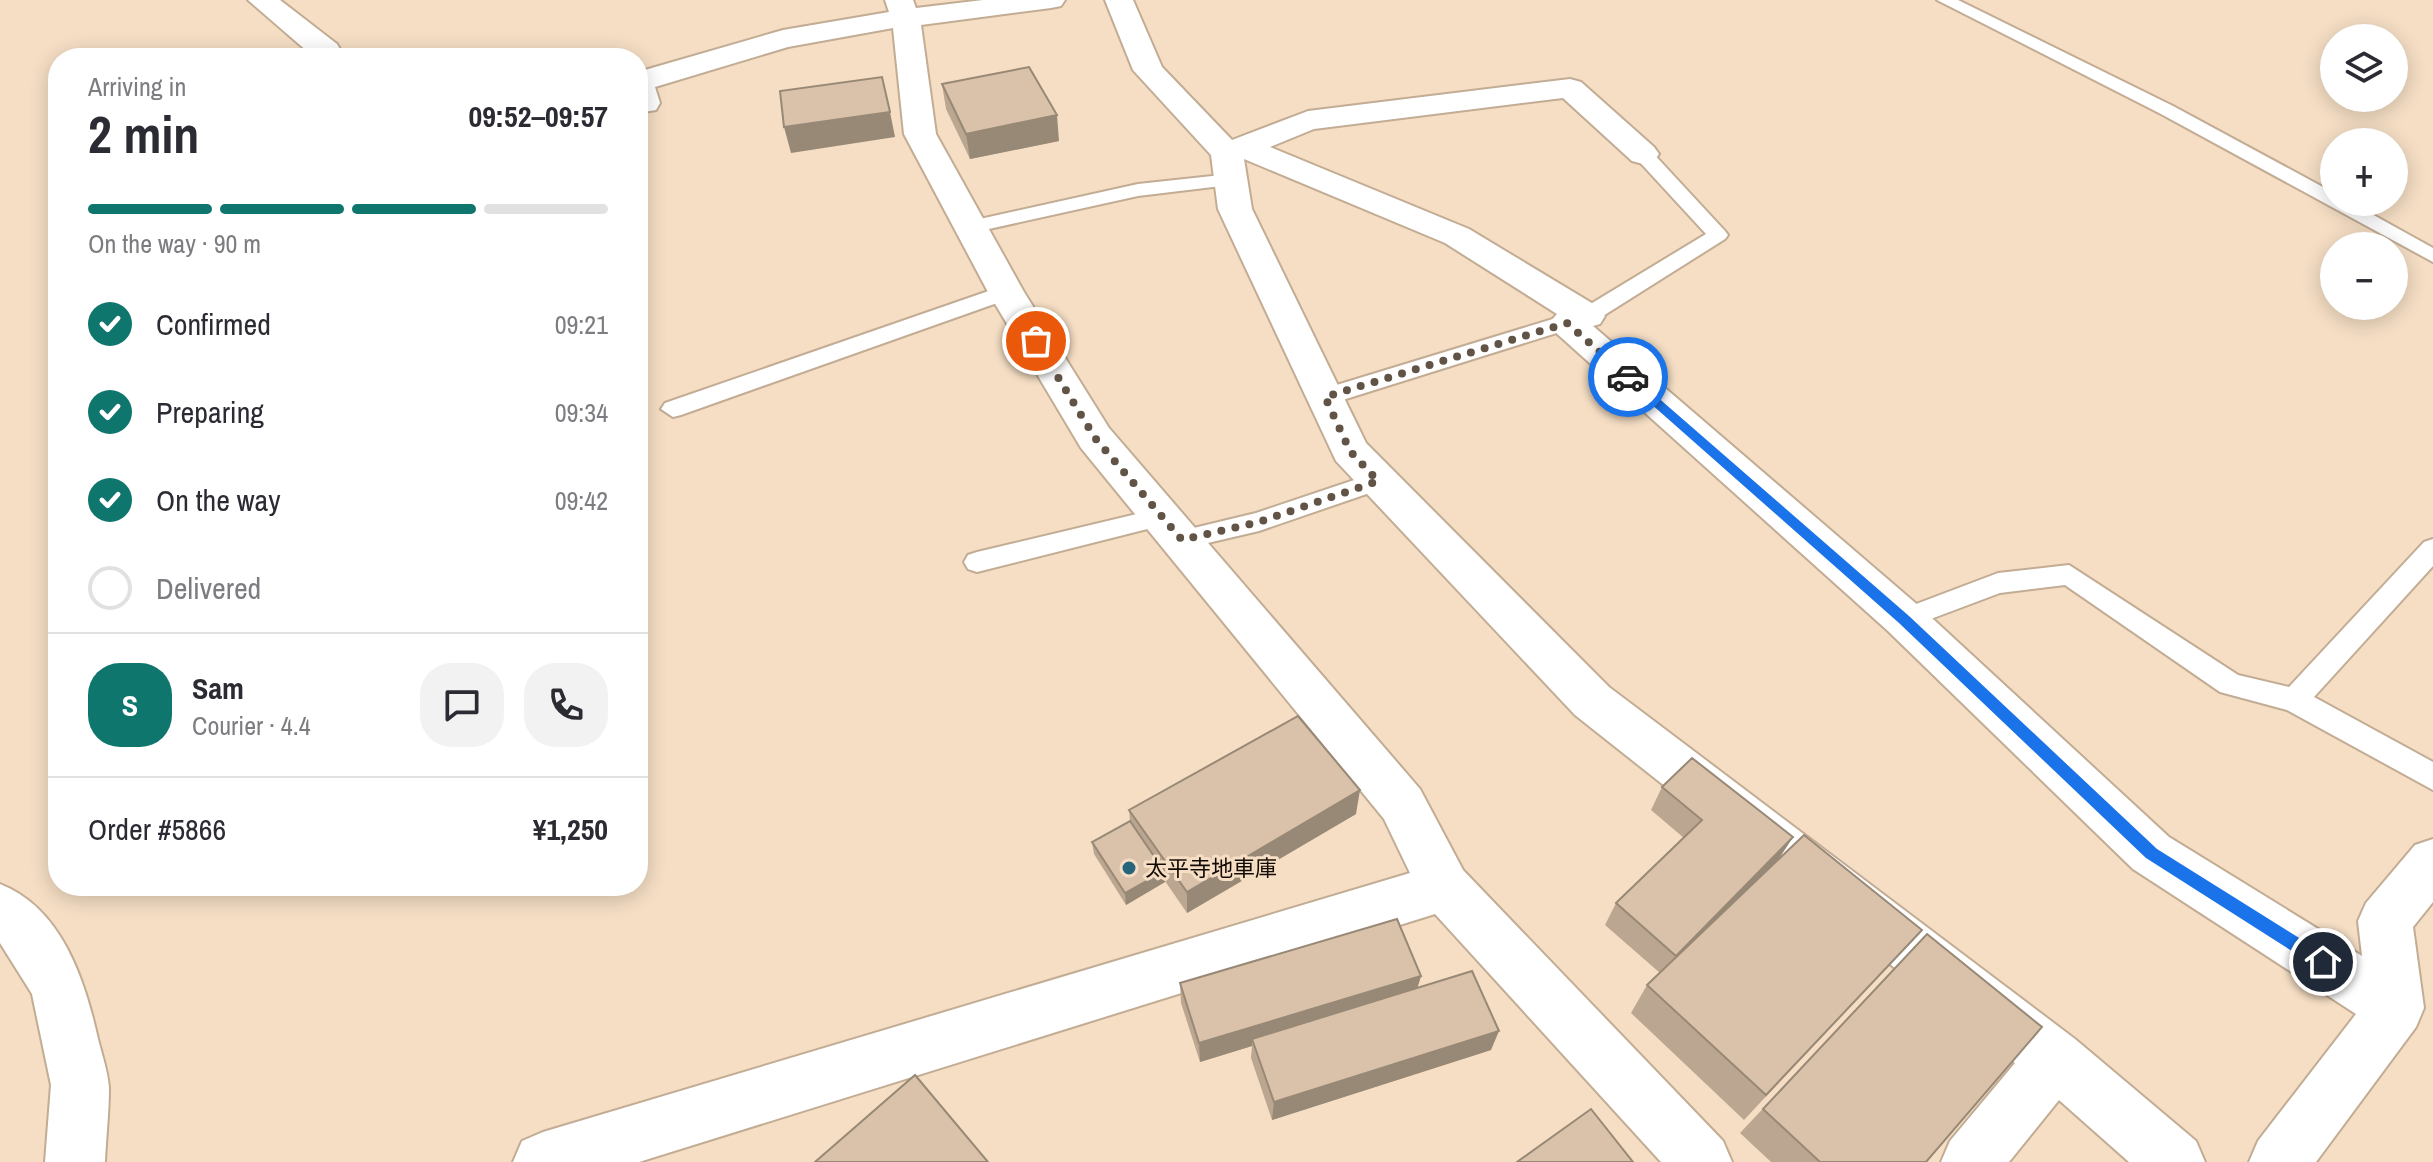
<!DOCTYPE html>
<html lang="en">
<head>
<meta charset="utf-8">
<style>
	:root { --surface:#fff; --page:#f2f2f3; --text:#2b2b33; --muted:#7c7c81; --line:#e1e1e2; --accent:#0f766e }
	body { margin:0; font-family:"Archivo Narrow","Noto Sans JP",sans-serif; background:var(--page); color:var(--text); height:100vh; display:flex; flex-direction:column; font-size:30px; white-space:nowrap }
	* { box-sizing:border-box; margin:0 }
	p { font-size:26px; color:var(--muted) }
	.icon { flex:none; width:44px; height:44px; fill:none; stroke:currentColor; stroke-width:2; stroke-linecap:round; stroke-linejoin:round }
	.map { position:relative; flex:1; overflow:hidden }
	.panel { position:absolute; left:48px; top:48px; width:600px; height:848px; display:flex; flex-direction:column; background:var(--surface); border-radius:32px; box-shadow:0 4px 20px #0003 }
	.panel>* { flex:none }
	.controls { position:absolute; left:2320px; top:24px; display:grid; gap:16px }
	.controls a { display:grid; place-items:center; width:88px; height:88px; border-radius:50%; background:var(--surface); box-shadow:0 4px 20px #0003; font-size:40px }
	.pin { position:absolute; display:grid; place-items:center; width:68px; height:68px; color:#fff; margin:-34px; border:4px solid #fff; border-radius:50%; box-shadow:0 2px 8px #0007 }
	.courier { position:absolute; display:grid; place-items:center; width:80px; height:80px; margin:-40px; border:6px solid #1a73e8; border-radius:50%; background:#fff; color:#222; box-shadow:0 2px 10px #0007 }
	.overview em { font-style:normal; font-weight:700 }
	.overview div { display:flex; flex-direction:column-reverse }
	.overview { display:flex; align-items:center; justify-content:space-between; height:136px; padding:0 40px }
	h1 { font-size:52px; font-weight:700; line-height:60px }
	.bar { display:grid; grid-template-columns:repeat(4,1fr); gap:12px 8px; align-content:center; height:96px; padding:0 40px }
	.bar i { height:10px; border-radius:6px; background:var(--line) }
	.bar .current { background:var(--accent) }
	.bar p { grid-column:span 4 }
	.line { display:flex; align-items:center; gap:20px; padding:0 40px; border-top:2px solid var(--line) }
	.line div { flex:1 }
	.round { display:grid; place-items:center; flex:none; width:84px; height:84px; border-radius:32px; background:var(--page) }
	ol { padding:0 40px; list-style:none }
	li { display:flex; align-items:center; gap:24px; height:88px }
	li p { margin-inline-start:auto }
	li .icon { padding:8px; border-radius:50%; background:var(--accent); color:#fff; stroke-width:4 }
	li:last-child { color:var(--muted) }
	li i { width:44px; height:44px; border:4px solid var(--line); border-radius:50% }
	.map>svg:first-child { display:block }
</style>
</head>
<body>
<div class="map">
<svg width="2433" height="1162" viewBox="0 0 2433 1162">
	<rect width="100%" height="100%" fill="#f5dec4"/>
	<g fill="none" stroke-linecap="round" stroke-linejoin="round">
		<g stroke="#c2ac94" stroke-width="4">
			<g id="lane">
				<polygon points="1937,0 1958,0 2173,106 2334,193 2334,202 2350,202 2433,248 2433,262 2161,114"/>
				<polygon points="1643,148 1650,150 1725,231 1728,235 1725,239 1595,321 1333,403 1317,403 1314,397 1317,391 1579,311 1706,234 1636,158 1633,154"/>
				<polygon points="1231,174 1241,180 1238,184 1138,196 971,233 961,227 971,221 1138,184"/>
				<polygon points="1006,285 1017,292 1014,297 681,415 673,417 661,409 665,403"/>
				<polygon points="1378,472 1387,475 1390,481 1387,487 1259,531 1182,549 1173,547 1169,540 1173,533 1256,513"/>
				<polygon points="1162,508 1171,511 1174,517 1171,523 977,572 968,569 964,562 968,555 977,552"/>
				<polygon points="2433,539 2433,566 2314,697 2433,762 2433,790 2287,710 2220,692 2065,585 2000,593 1904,629 1895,626 1891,619 1895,612 1998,573 2069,565 2238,675 2289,687 2424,542"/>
			</g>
		</g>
		<g stroke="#c2ac94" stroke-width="4">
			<g id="street">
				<polygon points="248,0 280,0 337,44 345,58 315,58"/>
				<polygon points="885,0 913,0 916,8 983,0 1065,0 1061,6 1051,8 921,25 936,134 1024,292 1109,428 1420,789 1463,870 1723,1141 1732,1162 1661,1162 1435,914 639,1162 513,1162 522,1141 543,1132 1410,873 1384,819 1081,448 988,292 904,134 893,28 788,47 655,87 660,103 656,110 638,113 638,72 783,30 889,12"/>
				<polygon points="1105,0 1133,0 1162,67 1232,140 1308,111 1570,79 1581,82 1654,147 1659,154 1654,161 1643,164 1632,161 1563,98 1314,129 1270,147 1469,229 1600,308 1605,316 1600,324 1593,326 1920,607 2169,837 2362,956 2358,921 2366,903 2415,845 2433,839 2433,902 2413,927 2424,1008 2416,1027 2316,1162 2249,1162 2258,1141 2356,1014 2133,869 1888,631 1554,331 1549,323 1557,314 1445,243 1244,159 1252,209 1366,443 1609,687 2075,1039 2196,1141 2205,1162 2129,1162 2059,1100 2009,1162 1941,1162 1950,1141 2015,1063 1575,715 1336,461 1218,209 1211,155 1133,70"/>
				<path d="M 0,884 C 62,908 85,981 98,1039 C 102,1055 108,1072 109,1088 C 109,1112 106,1138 105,1162 L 45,1162 L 51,1085 L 32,994 L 0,943 Z"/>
			</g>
		</g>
		<use href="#lane" fill="#fff" fill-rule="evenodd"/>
		<use href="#street" fill="#fff" fill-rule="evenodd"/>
	</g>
	<g fill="#bba791">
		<polygon points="942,84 1059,141 970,159 946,109"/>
		<polygon points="1662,787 1793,837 1778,860 1922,930 1744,1120 1631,1013 1647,985 1660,973 1605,925 1616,903 1684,838 1651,810"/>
		<polygon points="1129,810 1356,814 1187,913 1165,881 1165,882 1126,905 1094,854 1092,842 1130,821"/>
		<polygon points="1927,934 1926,1162 1771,1162 1740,1133"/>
		<polygon points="1421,976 1417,988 1491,1050 1272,1120 1251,1058 1252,1046 1200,1062 1181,1003 1180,983"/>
	</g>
	<g fill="#988876">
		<polygon points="890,112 895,137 791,153 784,127"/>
		<polygon points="1057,115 1059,141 970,159 966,134"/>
		<polygon points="1360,790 1356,814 1187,913 1187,892"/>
		<polygon points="1793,837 1778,860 1663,976 1676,956"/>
		<polygon points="1164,871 1165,882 1126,905 1125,893"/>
		<polygon points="1421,976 1415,996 1252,1039 1252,1046 1200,1062 1199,1043"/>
		<polygon points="1499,1031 1491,1050 1272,1120 1274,1102"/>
	</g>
	<g fill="#d9c2a9" stroke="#988876" stroke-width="2">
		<polygon points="1029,67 1057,115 966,134 942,84"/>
		<polygon points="882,77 890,112 784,127 780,91"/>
		<polygon points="1298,716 1360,790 1187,892 1129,810"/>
		<polygon points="1692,758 1793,837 1676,956 1616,903 1702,820 1662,787"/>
		<polygon points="1130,821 1164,871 1125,893 1092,842"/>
		<polygon points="1804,835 1922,930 1766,1095 1647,985"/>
		<polygon points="1397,919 1421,976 1199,1043 1180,983"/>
		<polygon points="1927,934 2042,1027 1926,1162 1820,1162 1763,1109"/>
		<polygon points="1472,971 1499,1031 1274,1102 1252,1039"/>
		<polygon points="915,1075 988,1162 815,1162"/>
		<polygon points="1591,1109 1633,1162 1517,1162"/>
	</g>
	<polygon fill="#1a73e8" points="1624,375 1632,375 1909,616 2157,849 2328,956 2328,967 2317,967 2146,858 1899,623 1624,380"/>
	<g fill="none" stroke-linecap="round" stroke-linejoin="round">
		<polyline stroke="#615447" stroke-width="8" stroke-dasharray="0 14.4" points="1036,341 1095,438 1182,540 1259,522 1378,481 1350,451 1325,397 1567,323 1628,377"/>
	</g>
	<circle fill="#26657b" stroke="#f5dec4" stroke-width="3" cx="1129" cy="868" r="8"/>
	<g text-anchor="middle" stroke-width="6" stroke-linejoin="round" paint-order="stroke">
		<g font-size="22" fill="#120a03" stroke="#f5dec4" text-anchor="start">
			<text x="1145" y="876">太平寺地車庫</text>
		</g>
	</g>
</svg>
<div class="controls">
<a><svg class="icon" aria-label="layers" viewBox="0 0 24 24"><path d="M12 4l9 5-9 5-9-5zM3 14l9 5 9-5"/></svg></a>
<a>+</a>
<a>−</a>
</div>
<div class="pin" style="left:1036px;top:341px;background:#ea580c"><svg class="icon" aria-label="bag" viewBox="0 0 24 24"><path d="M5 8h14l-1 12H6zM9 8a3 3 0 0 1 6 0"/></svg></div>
<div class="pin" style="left:2323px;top:962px;background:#1f2937"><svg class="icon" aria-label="home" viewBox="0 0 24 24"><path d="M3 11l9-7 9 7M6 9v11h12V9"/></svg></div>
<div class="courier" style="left:1628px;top:377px"><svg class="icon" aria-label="car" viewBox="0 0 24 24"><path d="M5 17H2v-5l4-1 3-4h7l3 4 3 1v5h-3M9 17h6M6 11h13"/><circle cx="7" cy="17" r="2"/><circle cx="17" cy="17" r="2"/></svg></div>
<section class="panel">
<div class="overview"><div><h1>2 min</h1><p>Arriving in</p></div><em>09:52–09:57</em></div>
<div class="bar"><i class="current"></i><i class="current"></i><i class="current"></i><i></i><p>On the way · 90 m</p></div>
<ol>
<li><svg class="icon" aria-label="check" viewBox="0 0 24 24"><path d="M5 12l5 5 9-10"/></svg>Confirmed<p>09:21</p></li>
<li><svg class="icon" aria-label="check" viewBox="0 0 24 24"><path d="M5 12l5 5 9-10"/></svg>Preparing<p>09:34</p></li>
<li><svg class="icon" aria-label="check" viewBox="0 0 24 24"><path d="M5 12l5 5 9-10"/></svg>On the way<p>09:42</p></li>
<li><i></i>Delivered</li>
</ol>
<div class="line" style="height:144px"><b class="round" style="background:var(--accent);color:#fff">S</b><div><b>Sam</b><p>Courier · 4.4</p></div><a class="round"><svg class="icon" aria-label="chat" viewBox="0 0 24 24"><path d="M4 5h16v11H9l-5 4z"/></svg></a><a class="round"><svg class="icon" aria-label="phone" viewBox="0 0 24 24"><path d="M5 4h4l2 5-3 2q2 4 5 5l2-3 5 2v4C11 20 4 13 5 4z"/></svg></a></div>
<div class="line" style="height:104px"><div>Order #5866</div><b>¥1,250</b></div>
</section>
</div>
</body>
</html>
